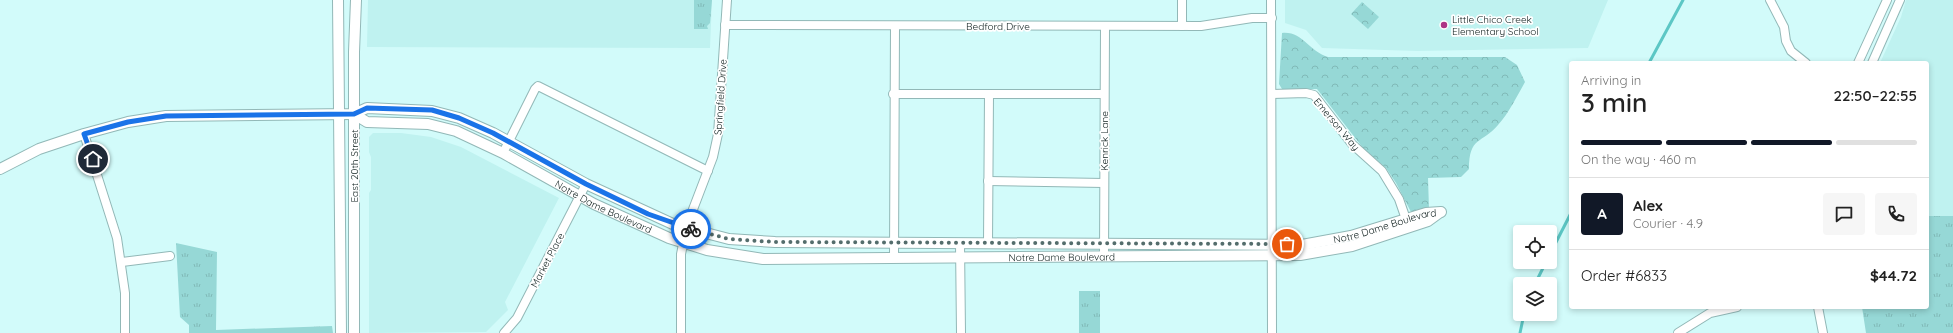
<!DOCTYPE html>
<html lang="en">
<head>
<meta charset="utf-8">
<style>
	:root { --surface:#fff; --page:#f6f6f6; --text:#222; --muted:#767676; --line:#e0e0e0; --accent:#111827 }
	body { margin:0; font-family:Quicksand,sans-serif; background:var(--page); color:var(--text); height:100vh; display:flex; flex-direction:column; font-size:15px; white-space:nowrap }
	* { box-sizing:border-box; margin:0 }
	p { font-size:13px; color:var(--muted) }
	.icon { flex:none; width:22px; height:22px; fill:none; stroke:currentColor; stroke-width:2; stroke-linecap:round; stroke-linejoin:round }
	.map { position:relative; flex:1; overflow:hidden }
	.details { position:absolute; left:1569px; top:61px; width:360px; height:248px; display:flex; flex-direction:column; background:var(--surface); border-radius:4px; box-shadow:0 2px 6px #0003 }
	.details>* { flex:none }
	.fabs { position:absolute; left:1513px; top:225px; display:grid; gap:8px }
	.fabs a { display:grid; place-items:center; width:44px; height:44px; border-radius:4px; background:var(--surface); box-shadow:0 2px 6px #0003; font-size:20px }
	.pin { position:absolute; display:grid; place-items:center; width:34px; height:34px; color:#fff; margin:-17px; border:2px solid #fff; border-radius:50%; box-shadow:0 1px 4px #0007 }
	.courier { position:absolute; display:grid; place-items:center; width:40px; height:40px; margin:-20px; border:3px solid #1a73e8; border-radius:50%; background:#fff; color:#222; box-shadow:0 1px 5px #0007 }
	.overview em { font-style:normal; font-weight:600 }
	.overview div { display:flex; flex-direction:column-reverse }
	.overview { display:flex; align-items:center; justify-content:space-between; height:68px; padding:0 12px }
	h1 { font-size:26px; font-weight:600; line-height:30px }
	.bar { display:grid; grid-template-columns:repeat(4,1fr); gap:6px 4px; align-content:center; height:48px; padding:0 12px }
	.bar i { height:5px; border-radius:3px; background:var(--line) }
	.bar .active { background:var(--accent) }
	.bar p { grid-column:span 4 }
	.line { display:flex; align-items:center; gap:10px; padding:0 12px; border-top:1px solid var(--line) }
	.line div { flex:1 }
	.round { display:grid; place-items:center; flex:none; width:42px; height:42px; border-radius:4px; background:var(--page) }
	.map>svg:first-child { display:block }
</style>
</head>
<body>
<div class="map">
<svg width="1953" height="333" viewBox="0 0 1953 333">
	<defs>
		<pattern id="grass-tufts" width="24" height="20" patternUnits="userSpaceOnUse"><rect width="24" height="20" fill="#96d8d6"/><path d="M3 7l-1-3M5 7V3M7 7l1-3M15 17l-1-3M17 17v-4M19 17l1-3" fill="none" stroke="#80b9b7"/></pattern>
		<pattern id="forest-crowns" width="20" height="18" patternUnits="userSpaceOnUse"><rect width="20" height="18" fill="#96d8d6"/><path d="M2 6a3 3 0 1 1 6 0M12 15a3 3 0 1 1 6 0" fill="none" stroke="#80b9b7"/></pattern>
	</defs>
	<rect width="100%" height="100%" fill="#d2fbfa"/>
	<g fill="#bff2f0">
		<polygon points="368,0 712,0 710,48 367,47"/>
		<polygon points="1285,0 1608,0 1588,48 1417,51 1322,48 1306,30 1285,23"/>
		<polygon points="1906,0 1953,0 1953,216 1927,216 1927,63 1880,63 1901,17"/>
		<polygon points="373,133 401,133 431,137 461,147 559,198 505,302 508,310 486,332 369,333 369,193 371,190 371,157 369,152 369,137"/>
	</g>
	<g fill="url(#grass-tufts)">
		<polygon points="694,0 712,0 710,23 707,26 708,29 694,29"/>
		<polygon points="1927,216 1953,216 1953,333 1866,333 1862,307 1927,307"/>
		<polygon points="176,243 217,252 216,330 332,326 333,333 189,333 189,325 180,317"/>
		<rect x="1079" y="291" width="21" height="42"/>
	</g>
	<g fill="url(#forest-crowns)">
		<polygon points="1362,2 1379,17 1368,29 1351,14"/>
		<path d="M 1282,33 C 1303,31 1308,51 1328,57 L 1505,57 L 1517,65 L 1525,82 C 1517,96 1509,113 1498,125 C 1482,144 1469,136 1469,169 L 1461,177 L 1428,178 L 1429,209 L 1411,212 L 1396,183 L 1386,168 L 1363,148 L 1317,89 L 1282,89 L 1279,84 Z"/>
	</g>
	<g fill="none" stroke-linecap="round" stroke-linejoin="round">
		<g stroke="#5cc7c5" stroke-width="3">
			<polyline points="1649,63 1683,0"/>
			<polyline points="1550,254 1571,213"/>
			<polyline points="1535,284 1546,262"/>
			<polyline points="1520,333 1524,314"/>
		</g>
		<g stroke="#92b8b7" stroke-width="10">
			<g id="minor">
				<polyline points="1271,0 1272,333"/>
				<polyline points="1770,0 1784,27 1786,41 1791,51 1806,63"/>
				<polyline points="725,25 1201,26 1252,18 1272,18"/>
				<polyline points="1182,26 1182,0"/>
				<polyline points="1858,63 1887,0"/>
				<polyline points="1872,63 1900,0"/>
				<polyline points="893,94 1104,94"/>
				<polyline points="1272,94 1306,93 1314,95 1352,144 1382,171 1399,199 1408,225"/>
				<polyline points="84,134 117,238 125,293 125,333"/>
				<polyline points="503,153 535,89 538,86 708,171"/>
				<polyline points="988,181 1104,183"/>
				<polyline points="960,243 961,333"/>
				<polyline points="988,243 989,94"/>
				<polyline points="1104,256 1105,26"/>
				<polyline points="894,258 895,26"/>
				<polyline points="122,262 170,256"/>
				<polyline points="1818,307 1823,333"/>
				<polyline points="504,333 517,318 586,184"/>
				<polyline points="681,333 681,254 687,225 713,157 718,134 727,0"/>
				<polyline points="1678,333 1710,313 1737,307"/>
			</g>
		</g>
		<g stroke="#92b8b7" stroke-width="12">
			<g id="tertiary">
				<polyline points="338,0 341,333"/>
				<path id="s1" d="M 354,114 L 367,122 L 428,124 L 456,131 L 503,153 L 594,204 L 669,238 L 707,250 L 763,259 L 1300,255 L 1352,246 L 1428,221 L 1439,213"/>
				<path id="s2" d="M 0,169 L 39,149 L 84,134 L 128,122 L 166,116 L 354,114 L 367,108 L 432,111 L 459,118 L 493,133 L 586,184 L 675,225 L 729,239 L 775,242 L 1302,245 L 1351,236 L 1426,213 L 1441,212"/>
				<polyline points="354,333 354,52 356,0"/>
			</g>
		</g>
		<use href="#minor" stroke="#fff" stroke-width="8"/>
		<use href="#tertiary" stroke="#fff" stroke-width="10"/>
	</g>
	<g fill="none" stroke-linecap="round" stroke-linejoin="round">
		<polyline stroke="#546d6c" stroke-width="4" stroke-dasharray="0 7.2" points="691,229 729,239 775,242 1287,244"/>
		<polyline stroke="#1a73e8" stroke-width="5" points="93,159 84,134 128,122 166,116 354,114 367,108 432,110 459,118 493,133 586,184 648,214 691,229"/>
	</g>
	<circle fill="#ae3385" stroke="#fff" stroke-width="1.5" cx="1444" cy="25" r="4"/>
	<g text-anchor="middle" stroke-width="3.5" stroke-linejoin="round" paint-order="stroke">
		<g font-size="10" fill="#10201f" stroke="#fff" text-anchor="start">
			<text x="1452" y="23">Little Chico Creek<tspan x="1452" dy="12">Elementary School</tspan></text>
		</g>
		<g font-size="10" fill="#10201f" stroke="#fff">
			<text x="998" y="30">Bedford Drive</text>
			<text transform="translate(720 97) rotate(-86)" y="4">Springfield Drive</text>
			<text transform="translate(1337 124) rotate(50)" y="4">Emerson Way</text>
			<text transform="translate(1104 141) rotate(-90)" y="4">Kenrick Lane</text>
			<text transform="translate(354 166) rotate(-90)" y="4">East 20th Street</text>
			<text dy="4" stroke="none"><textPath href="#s1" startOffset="271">Notre Dame Boulevard</textPath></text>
			<text dy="4" stroke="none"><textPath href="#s2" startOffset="1426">Notre Dame Boulevard</textPath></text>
			<text dy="4" stroke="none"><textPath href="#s1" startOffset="739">Notre Dame Boulevard</textPath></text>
			<text transform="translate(547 260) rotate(-62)" y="4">Market Place</text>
		</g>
	</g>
</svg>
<div class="fabs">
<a><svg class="icon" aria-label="locate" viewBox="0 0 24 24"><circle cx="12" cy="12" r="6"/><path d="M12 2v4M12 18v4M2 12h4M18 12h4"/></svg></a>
<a><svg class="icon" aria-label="layers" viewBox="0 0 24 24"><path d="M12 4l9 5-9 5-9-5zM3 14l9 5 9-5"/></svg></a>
</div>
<div class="pin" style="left:1287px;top:244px;background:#ea580c"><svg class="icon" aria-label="bag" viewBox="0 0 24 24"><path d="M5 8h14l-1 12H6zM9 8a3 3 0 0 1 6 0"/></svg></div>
<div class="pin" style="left:93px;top:159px;background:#1f2937"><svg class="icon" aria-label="home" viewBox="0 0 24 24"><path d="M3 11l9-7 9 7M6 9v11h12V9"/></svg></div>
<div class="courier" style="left:691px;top:229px"><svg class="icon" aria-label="bike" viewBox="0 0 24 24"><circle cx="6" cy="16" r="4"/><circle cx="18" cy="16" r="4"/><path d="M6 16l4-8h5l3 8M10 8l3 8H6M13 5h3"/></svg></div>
<section class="details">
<div class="overview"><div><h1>3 min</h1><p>Arriving in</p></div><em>22:50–22:55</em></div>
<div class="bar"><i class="active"></i><i class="active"></i><i class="active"></i><i></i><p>On the way · 460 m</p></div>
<div class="line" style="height:72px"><b class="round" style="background:var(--accent);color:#fff">A</b><div><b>Alex</b><p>Courier · 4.9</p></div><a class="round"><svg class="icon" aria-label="chat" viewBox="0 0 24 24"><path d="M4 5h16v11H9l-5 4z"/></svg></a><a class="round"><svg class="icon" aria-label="phone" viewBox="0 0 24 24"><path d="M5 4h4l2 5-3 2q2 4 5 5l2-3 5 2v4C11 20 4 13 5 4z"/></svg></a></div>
<div class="line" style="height:52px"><div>Order #6833</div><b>$44.72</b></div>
</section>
</div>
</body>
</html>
